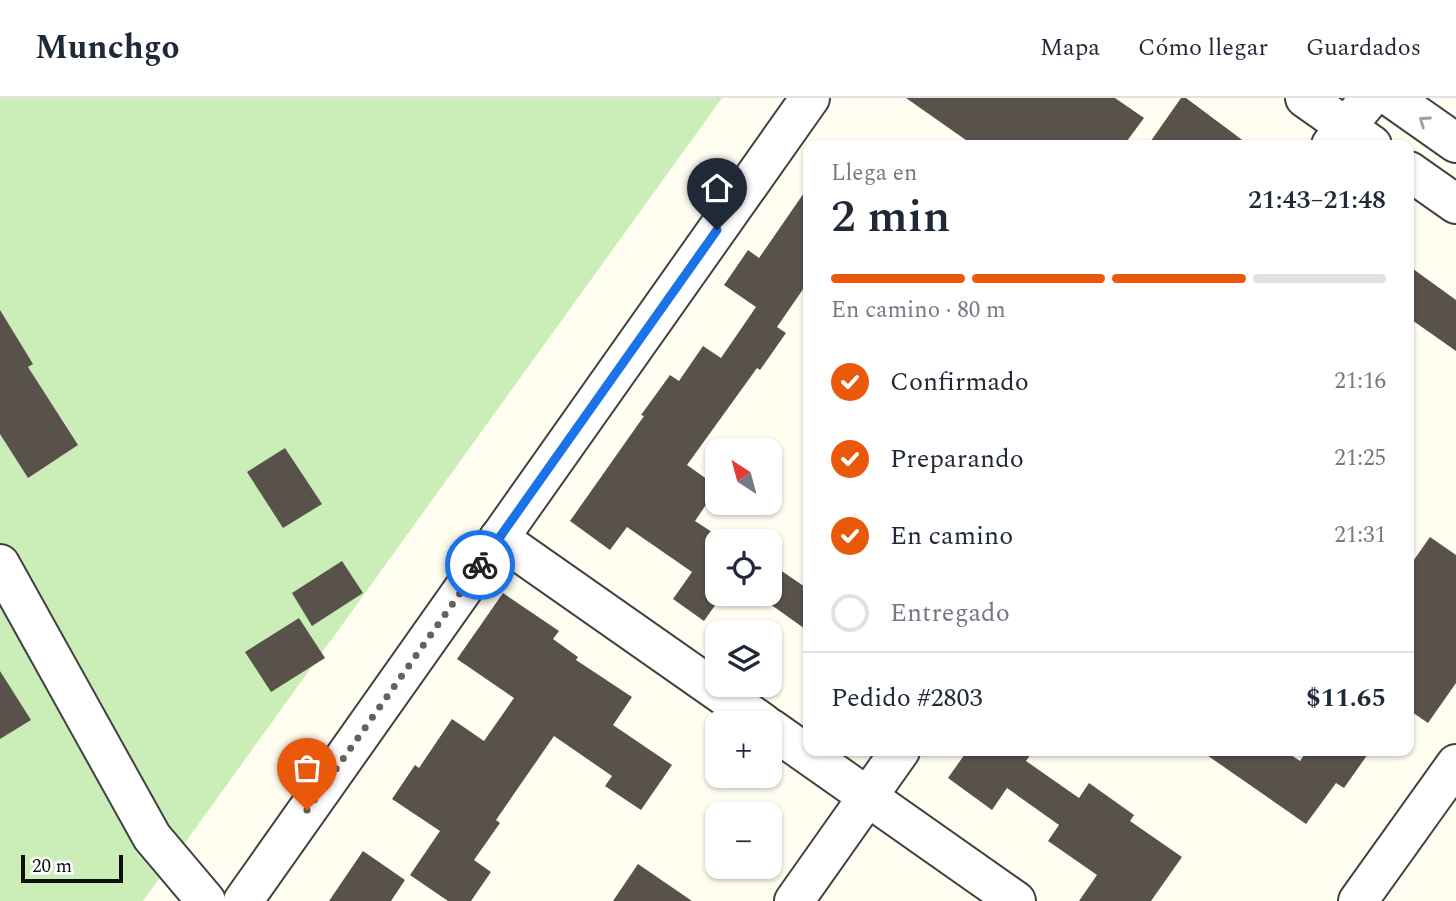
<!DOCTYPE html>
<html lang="es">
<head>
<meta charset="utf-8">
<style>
	:root { --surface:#fff; --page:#f6f6f7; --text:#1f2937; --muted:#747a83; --line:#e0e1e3; --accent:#ea580c }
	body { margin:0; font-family:Spectral,serif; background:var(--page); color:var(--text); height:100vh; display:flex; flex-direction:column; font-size:26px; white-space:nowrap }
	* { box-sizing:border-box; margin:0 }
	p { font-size:23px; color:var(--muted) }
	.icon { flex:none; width:38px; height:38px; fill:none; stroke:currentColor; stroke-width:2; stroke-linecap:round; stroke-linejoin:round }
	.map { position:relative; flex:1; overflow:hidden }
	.drawer { position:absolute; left:803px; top:42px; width:611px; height:616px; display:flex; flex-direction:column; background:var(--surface); border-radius:14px; box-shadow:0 2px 5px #0004 }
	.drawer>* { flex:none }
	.needle { width:46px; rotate:324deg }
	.fabs { position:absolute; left:705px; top:340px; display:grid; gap:14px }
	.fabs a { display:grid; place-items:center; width:77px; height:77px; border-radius:14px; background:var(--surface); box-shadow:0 2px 5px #0004; font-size:35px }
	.scale { position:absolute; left:21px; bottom:18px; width:102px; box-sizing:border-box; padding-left:7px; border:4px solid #0f0f0f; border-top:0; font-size:19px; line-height:24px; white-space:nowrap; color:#0f0f0f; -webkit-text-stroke:5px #fff; paint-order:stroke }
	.pin { position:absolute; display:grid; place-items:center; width:60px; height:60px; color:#fff; margin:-72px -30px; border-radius:50% 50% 50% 0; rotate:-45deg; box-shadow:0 0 7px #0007 }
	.pin .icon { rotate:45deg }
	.courier { position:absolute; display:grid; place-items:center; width:70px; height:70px; margin:-35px; border:5px solid #1a73e8; border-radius:50%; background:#fff; color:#222; box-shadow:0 2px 9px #0007 }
	.overview em { font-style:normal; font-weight:600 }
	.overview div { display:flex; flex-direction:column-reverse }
	.overview { display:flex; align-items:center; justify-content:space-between; height:119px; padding:0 28px }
	h1 { font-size:46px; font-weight:600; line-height:52px }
	.bar { display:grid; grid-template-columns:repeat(4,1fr); gap:10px 7px; align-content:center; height:84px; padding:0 28px }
	.bar i { height:9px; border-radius:5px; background:var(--line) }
	.bar .on { background:var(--accent) }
	.bar p { grid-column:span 4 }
	.line { display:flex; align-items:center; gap:18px; padding:0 28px; border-top:2px solid var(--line) }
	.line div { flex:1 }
	ol { padding:0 28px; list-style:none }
	li { display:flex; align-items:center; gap:21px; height:77px }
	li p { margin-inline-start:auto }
	li .icon { padding:7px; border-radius:50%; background:var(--accent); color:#fff; stroke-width:4 }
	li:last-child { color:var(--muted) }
	li i { width:38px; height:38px; border:4px solid var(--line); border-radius:50% }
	header { display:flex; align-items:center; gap:42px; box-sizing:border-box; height:98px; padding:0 35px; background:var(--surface); border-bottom:2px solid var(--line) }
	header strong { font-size:33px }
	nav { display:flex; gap:38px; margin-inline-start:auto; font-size:24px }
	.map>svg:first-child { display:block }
</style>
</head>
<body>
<header>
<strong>Munchgo</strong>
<nav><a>Mapa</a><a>Cómo llegar</a><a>Guardados</a></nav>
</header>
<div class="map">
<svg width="1456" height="803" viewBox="0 0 1456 803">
	<rect width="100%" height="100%" fill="#fffef1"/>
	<polygon fill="#cbedb7" points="0,0 722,0 143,803 0,803"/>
	<g fill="#59524a">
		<polygon points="906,0 1115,0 1144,20 1124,47 973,47"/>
		<polygon points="1181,0 1186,0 1249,47 1148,47"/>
		<polygon points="808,89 808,184 777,229 786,235 760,272 757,270 687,367 718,389 695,423 718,438 718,503 704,523 673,501 692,474 627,429 610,452 570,423 644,318 641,317 670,277 679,283 703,248 721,260 756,209 724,187 748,152 759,160"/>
		<polygon points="1409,168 1456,202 1456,253 1409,220"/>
		<polygon points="0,212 33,266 28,269 78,347 28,380 0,336"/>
		<polygon points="285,350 322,406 283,430 247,374"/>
		<polygon points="1430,439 1456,457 1456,585 1428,625 1409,612 1409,469"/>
		<polygon points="342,463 363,495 312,528 292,495"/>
		<polygon points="770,465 808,491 808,533 770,506"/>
		<polygon points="503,495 559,533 553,541 578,559 576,562 632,599 613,627 672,667 641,712 605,688 612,678 554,638 496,722 500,725 474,762 491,774 471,803 448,803 410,777 440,733 392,701 415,667 419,670 452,621 484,643 514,600 457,561"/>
		<polygon points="299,520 325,560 271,594 245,554"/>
		<polygon points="0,573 31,622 0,641"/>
		<polygon points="967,653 1033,653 1026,663 1079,700 1089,685 1134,717 1130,723 1182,759 1151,803 1079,803 1097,777 1048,743 1059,727 1007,690 992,712 948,680"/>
		<polygon points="1201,653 1285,653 1300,663 1307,653 1370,653 1344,690 1336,685 1306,726"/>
		<polygon points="363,753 405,782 391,803 329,803"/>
		<polygon points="638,766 692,803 613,803"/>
	</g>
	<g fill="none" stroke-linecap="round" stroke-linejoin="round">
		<g stroke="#424242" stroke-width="42">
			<g id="minor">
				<polyline points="1331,47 1370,0"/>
				<polyline points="499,440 763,625"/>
				<polyline points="0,466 152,739 206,803"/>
				<polyline points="770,630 1016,803"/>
				<polyline points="794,803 900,653"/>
				<polyline points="1358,803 1456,666"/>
			</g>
		</g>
		<g stroke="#424242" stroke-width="42">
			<g id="tertiary">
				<polyline points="1305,0 1372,47"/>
				<polyline points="1392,0 1456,45"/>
				<polyline points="1409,73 1456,106"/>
				<polyline points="243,803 810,0"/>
			</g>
		</g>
		<use href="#minor" stroke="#fff" stroke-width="38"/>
		<use href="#tertiary" stroke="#fff" stroke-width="38"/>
	</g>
	<defs><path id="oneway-chevron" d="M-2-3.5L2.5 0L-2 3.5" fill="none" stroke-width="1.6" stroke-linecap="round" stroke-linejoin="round" transform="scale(1.75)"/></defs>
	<use stroke="#9f9f9f" href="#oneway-chevron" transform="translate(1424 23) rotate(-145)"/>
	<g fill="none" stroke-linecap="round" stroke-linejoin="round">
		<polyline stroke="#63635e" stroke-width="7" stroke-dasharray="0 12.6" points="307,712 480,467"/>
		<polyline stroke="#1a73e8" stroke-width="9" points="480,467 717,132"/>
	</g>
</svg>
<div class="fabs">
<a><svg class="needle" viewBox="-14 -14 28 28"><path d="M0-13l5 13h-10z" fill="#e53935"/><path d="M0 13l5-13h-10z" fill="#747a83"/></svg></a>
<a><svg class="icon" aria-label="locate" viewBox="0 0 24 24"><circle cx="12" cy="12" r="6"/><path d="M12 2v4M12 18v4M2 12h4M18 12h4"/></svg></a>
<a><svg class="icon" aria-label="layers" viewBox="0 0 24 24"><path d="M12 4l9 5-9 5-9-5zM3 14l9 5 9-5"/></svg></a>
<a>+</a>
<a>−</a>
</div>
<div class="scale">20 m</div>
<div class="pin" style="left:307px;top:712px;background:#ea580c"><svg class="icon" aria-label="bag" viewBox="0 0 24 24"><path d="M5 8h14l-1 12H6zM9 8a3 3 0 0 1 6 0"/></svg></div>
<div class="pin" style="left:717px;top:132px;background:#1f2937"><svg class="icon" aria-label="home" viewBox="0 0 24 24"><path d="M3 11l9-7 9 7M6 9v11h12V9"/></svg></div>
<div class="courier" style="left:480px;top:467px"><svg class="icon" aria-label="bike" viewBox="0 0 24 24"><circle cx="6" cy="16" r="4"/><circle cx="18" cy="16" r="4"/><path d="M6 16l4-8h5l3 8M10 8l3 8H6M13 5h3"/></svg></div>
<section class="drawer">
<div class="overview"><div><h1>2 min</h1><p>Llega en</p></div><em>21:43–21:48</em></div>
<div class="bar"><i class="on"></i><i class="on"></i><i class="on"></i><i></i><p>En camino · 80 m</p></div>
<ol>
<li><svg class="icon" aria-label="check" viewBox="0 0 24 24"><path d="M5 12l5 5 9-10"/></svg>Confirmado<p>21:16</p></li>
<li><svg class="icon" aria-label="check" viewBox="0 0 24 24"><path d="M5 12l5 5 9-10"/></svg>Preparando<p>21:25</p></li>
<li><svg class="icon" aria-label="check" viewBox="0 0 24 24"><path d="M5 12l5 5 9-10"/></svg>En camino<p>21:31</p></li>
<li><i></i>Entregado</li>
</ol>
<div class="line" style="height:91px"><div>Pedido #2803</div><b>$11.65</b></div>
</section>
</div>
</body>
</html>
